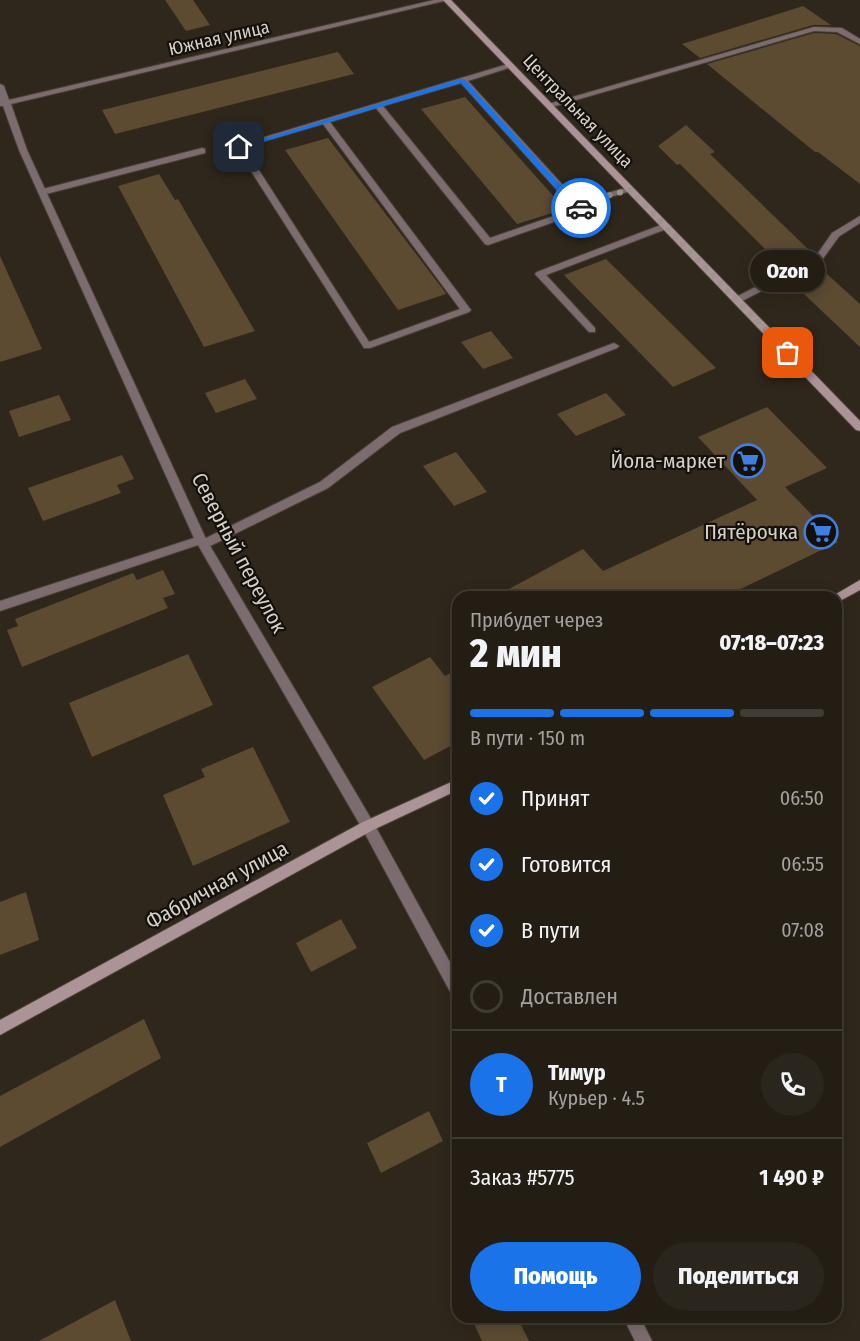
<!DOCTYPE html>
<html lang="ru">
<head>
<meta charset="utf-8">
<style>
	:root { --surface:#231d14; --page:#2b261d; --text:#f1f3f6; --muted:#a3a2a0; --line:#403b34; --accent:#1a73e8 }
	body { margin:0; font-family:"Fira Sans Condensed",sans-serif; background:var(--page); color:var(--text); height:100vh; display:flex; flex-direction:column; font-size:22px; white-space:nowrap }
	* { box-sizing:border-box; margin:0 }
	p { font-size:20px; color:var(--muted) }
	.icon { flex:none; width:33px; height:33px; fill:none; stroke:currentColor; stroke-width:2; stroke-linecap:round; stroke-linejoin:round }
	.map { position:relative; flex:1; overflow:hidden }
	.details { position:absolute; left:452px; top:591px; width:390px; height:732px; display:flex; flex-direction:column; background:var(--surface); border-radius:18px; box-shadow:0 3px 15px #0003,0 0 0 2px var(--line) }
	.details>* { flex:none }
	.pin { position:absolute; display:grid; place-items:center; width:51px; height:51px; color:#fff; margin:-26px; border-radius:12px; box-shadow:0 3px 9px #0006 }
	.courier { position:absolute; display:grid; place-items:center; width:60px; height:60px; margin:-30px; border:4px solid #1a73e8; border-radius:50%; background:#fff; color:#222; box-shadow:0 2px 8px #0007 }
	.bubble { position:absolute; height:42px; border-radius:21px; background:var(--surface); box-shadow:0 3px 15px #0003,0 0 0 2px var(--line); font-size:20px; font-weight:800; line-height:42px; text-align:center }
	.head em { font-style:normal; font-weight:800 }
	.head div { display:flex; flex-direction:column-reverse }
	.head { display:flex; align-items:center; justify-content:space-between; height:102px; padding:0 18px }
	h1 { font-size:39px; font-weight:800; line-height:45px }
	.bar { display:grid; grid-template-columns:repeat(4,1fr); gap:9px 6px; align-content:center; height:72px; padding:0 18px }
	.bar i { height:8px; border-radius:4px; background:var(--line) }
	.bar .on { background:var(--accent) }
	.bar p { grid-column:span 4 }
	.line { display:flex; align-items:center; gap:15px; padding:0 18px; border-top:2px solid var(--line) }
	.line div { flex:1 }
	.round { display:grid; place-items:center; flex:none; width:63px; height:63px; border-radius:32px; background:var(--page) }
	ol { padding:0 18px; list-style:none }
	li { display:flex; align-items:center; gap:18px; height:66px }
	li p { margin-inline-start:auto }
	li .icon { padding:6px; border-radius:50%; background:var(--accent); color:#fff; stroke-width:4 }
	li:last-child { color:var(--muted) }
	li i { width:33px; height:33px; border:3px solid var(--line); border-radius:50% }
	.action { display:flex; gap:12px; margin-top:auto; padding:12px 18px }
	.action a { flex:1; height:69px; border-radius:36px; background:var(--accent); color:#fff; font-size:24px; font-weight:800; line-height:69px; text-align:center }
	.action a+a { background:var(--page); color:var(--text) }
	.map>svg:first-child { display:block }
</style>
</head>
<body>
<div class="map">
<svg width="860" height="1341" viewBox="0 0 860 1341">
	<rect width="100%" height="100%" fill="#2f271b"/>
	<g fill="#5c4a31">
		<polygon points="165,0 193,0 210,25 186,31"/>
		<polygon points="803,6 831,25 813,25 700,58 682,44"/>
		<polygon points="814,33 836,34 860,46 860,184 818,152 815,152 707,64"/>
		<polygon points="338,52 354,74 115,134 102,110"/>
		<polygon points="465,97 565,209 517,224 421,109"/>
		<polygon points="686,125 715,152 710,154 809,250 803,252 809,257 785,269 680,164 677,165 658,146"/>
		<polygon points="328,138 445,292 446,294 398,310 285,150"/>
		<polygon points="159,174 175,200 178,199 255,331 204,347 118,186"/>
		<polygon points="0,256 42,349 0,362"/>
		<polygon points="606,259 716,368 673,387 564,275"/>
		<polygon points="817,265 860,304 860,347 804,294 808,293 793,277"/>
		<polygon points="491,331 513,358 483,369 461,342"/>
		<polygon points="245,379 257,399 216,413 205,393"/>
		<polygon points="606,393 626,415 576,436 557,414"/>
		<polygon points="59,395 71,420 19,437 9,411"/>
		<polygon points="767,407 827,468 785,487 838,542 724,597 494,597 583,549 603,571 757,500 698,437"/>
		<polygon points="456,452 487,492 454,506 423,466"/>
		<polygon points="122,455 134,479 117,485 121,493 43,521 28,488"/>
		<polygon points="163,570 175,594 163,598 168,608 22,667 7,630 18,626 15,619 133,573 137,580"/>
		<polygon points="188,654 213,705 92,757 69,703"/>
		<polygon points="430,657 445,676 458,669 458,742 424,760 372,687"/>
		<polygon points="253,747 290,822 193,866 163,795 205,777 201,769"/>
		<polygon points="26,892 39,940 0,955 0,902"/>
		<polygon points="341,919 357,948 311,972 296,943"/>
		<polygon points="144,1019 161,1058 0,1147 0,1096"/>
		<polygon points="429,1111 443,1141 381,1173 367,1143"/>
		<polygon points="115,1300 131,1341 39,1341"/>
		<polygon points="471,1317 517,1317 529,1341 482,1341"/>
	</g>
	<g fill="none" stroke-linecap="round" stroke-linejoin="round">
		<g stroke="#4a4237" stroke-width="2">
			<g id="lane">
				<polygon points="814,27 842,28 860,39 860,44 837,32 814,31 552,107 545,105"/>
				<path d="M 508,64 L 515,66 L 468,81 L 580,204 L 584,199 L 630,187 L 634,190 L 590,203 L 583,212 L 488,245 L 485,244 L 376,108 L 330,122 L 471,310 L 469,312 L 370,348 L 364,348 L 235,146 ZM 461,83 L 574,209 L 490,238 L 383,106 ZM 323,124 L 460,309 L 369,342 L 244,147 Z"/>
				<polygon points="202,148 205,149 205,153 42,195 38,192 39,190"/>
				<polygon points="666,223 671,226 669,228 546,275 595,328 595,332 589,332 535,274 537,272"/>
				<polygon points="835,232 840,235 822,260 740,302 734,302 734,298 816,256 832,233"/>
				<polygon points="614,343 619,346 617,348 400,433 328,488 208,547 204,548 198,544 200,541 320,482 392,427"/>
			</g>
		</g>
		<g stroke="#4a4237" stroke-width="2">
			<g id="street">
				<polygon points="434,0 448,0 11,104 27,150 206,539 373,822 458,977 458,999 453,997 363,830 198,545 0,611 0,601 194,538 19,150 3,106 0,106 0,84 4,86 9,100"/>
				<polygon points="860,216 860,223 838,237 832,237 832,233"/>
				<polygon points="623,1317 640,1317 652,1341 635,1341"/>
			</g>
		</g>
		<g stroke="#4a4237" stroke-width="2">
			<g id="secondary">
				<polygon points="443,0 451,0 860,421 860,431 856,430"/>
				<polygon points="860,580 860,590 836,603 836,597 831,597"/>
				<polygon points="458,779 458,790 373,830 0,1035 0,1020 363,822"/>
			</g>
		</g>
		<use href="#lane" fill="#7c6c6f" fill-rule="evenodd"/>
		<use href="#street" fill="#7c6c6f" fill-rule="evenodd"/>
		<use href="#secondary" fill="#ac9397" fill-rule="evenodd"/>
	</g>
	<polygon fill="#1a73e8" points="460,79 464,79 580,206 584,207 582,212 577,212 461,83 242,148 236,147"/>
	<g fill="none" stroke-linecap="round" stroke-linejoin="round">
		<polyline stroke="#9c958c" stroke-width="6" stroke-dasharray="0 10.8" points="581,208 587,201 630,190 788,353"/>
	</g>
	<defs>
		<g id="supermarket-ring" transform="scale(1.725)"><circle r="9.5" fill="#14100b" stroke="#3f7fe0" stroke-width="1.5"/><path d="M-6-5.5h2.5l.6 2H6L4.5 2H-2.5L-4.4-4H-6ZM-1.5 3.2a1.3 1.3 0 1 0 .1 0ZM3 3.2a1.3 1.3 0 1 0 .1 0Z" fill="#3f7fe0"/></g>
	</defs>
	<g fill-rule="evenodd">
		<use href="#supermarket-ring" x="748" y="461"/>
		<use href="#supermarket-ring" x="821" y="532"/>
	</g>
	<g text-anchor="middle" stroke-width="4.5" stroke-linejoin="round" paint-order="stroke">
		<g font-size="18" fill="#d6d0c9" stroke="#14100b">
			<text transform="translate(219 38) rotate(-13)" y="6">Южная улица</text>
			<text transform="translate(578 111) rotate(46)" y="6">Центральная улица</text>
		</g>
		<g font-size="21" fill="#d6d0c9" stroke="#14100b" text-anchor="end">
			<text x="725" y="468">Йола-маркет</text>
			<text x="798" y="539">Пятёрочка</text>
		</g>
		<g font-size="21" fill="#d6d0c9" stroke="#14100b">
			<text transform="translate(239 553) rotate(62)" y="7">Северный переулок</text>
			<text transform="translate(217 885) rotate(-29)" y="7">Фабричная улица</text>
		</g>
	</g>
</svg>
<div class="pin" style="left:788px;top:353px;background:#ea580c"><svg class="icon" aria-label="bag" viewBox="0 0 24 24"><path d="M5 8h14l-1 12H6zM9 8a3 3 0 0 1 6 0"/></svg></div>
<div class="pin" style="left:239px;top:147px;background:#1f2937"><svg class="icon" aria-label="home" viewBox="0 0 24 24"><path d="M3 11l9-7 9 7M6 9v11h12V9"/></svg></div>
<div class="courier" style="left:581px;top:208px"><svg class="icon" aria-label="car" viewBox="0 0 24 24"><path d="M5 17H2v-5l4-1 3-4h7l3 4 3 1v5h-3M9 17h6M6 11h13"/><circle cx="7" cy="17" r="2"/><circle cx="17" cy="17" r="2"/></svg></div>
<div class="bubble" style="left:750px;top:250px;width:75px">Ozon</div>
<section class="details">
<div class="head"><div><h1>2 мин</h1><p>Прибудет через</p></div><em>07:18–07:23</em></div>
<div class="bar"><i class="on"></i><i class="on"></i><i class="on"></i><i></i><p>В пути · 150 m</p></div>
<ol>
<li><svg class="icon" aria-label="check" viewBox="0 0 24 24"><path d="M5 12l5 5 9-10"/></svg>Принят<p>06:50</p></li>
<li><svg class="icon" aria-label="check" viewBox="0 0 24 24"><path d="M5 12l5 5 9-10"/></svg>Готовится<p>06:55</p></li>
<li><svg class="icon" aria-label="check" viewBox="0 0 24 24"><path d="M5 12l5 5 9-10"/></svg>В пути<p>07:08</p></li>
<li><i></i>Доставлен</li>
</ol>
<div class="line" style="height:108px"><b class="round" style="background:var(--accent);color:#fff">Т</b><div><b>Тимур</b><p>Курьер · 4.5</p></div><a class="round"><svg class="icon" aria-label="phone" viewBox="0 0 24 24"><path d="M5 4h4l2 5-3 2q2 4 5 5l2-3 5 2v4C11 20 4 13 5 4z"/></svg></a></div>
<div class="line" style="height:78px"><div>Заказ #5775</div><b>1 490 ₽</b></div>
<div class="action"><a>Помощь</a><a>Поделиться</a></div>
</section>
</div>
</body>
</html>
